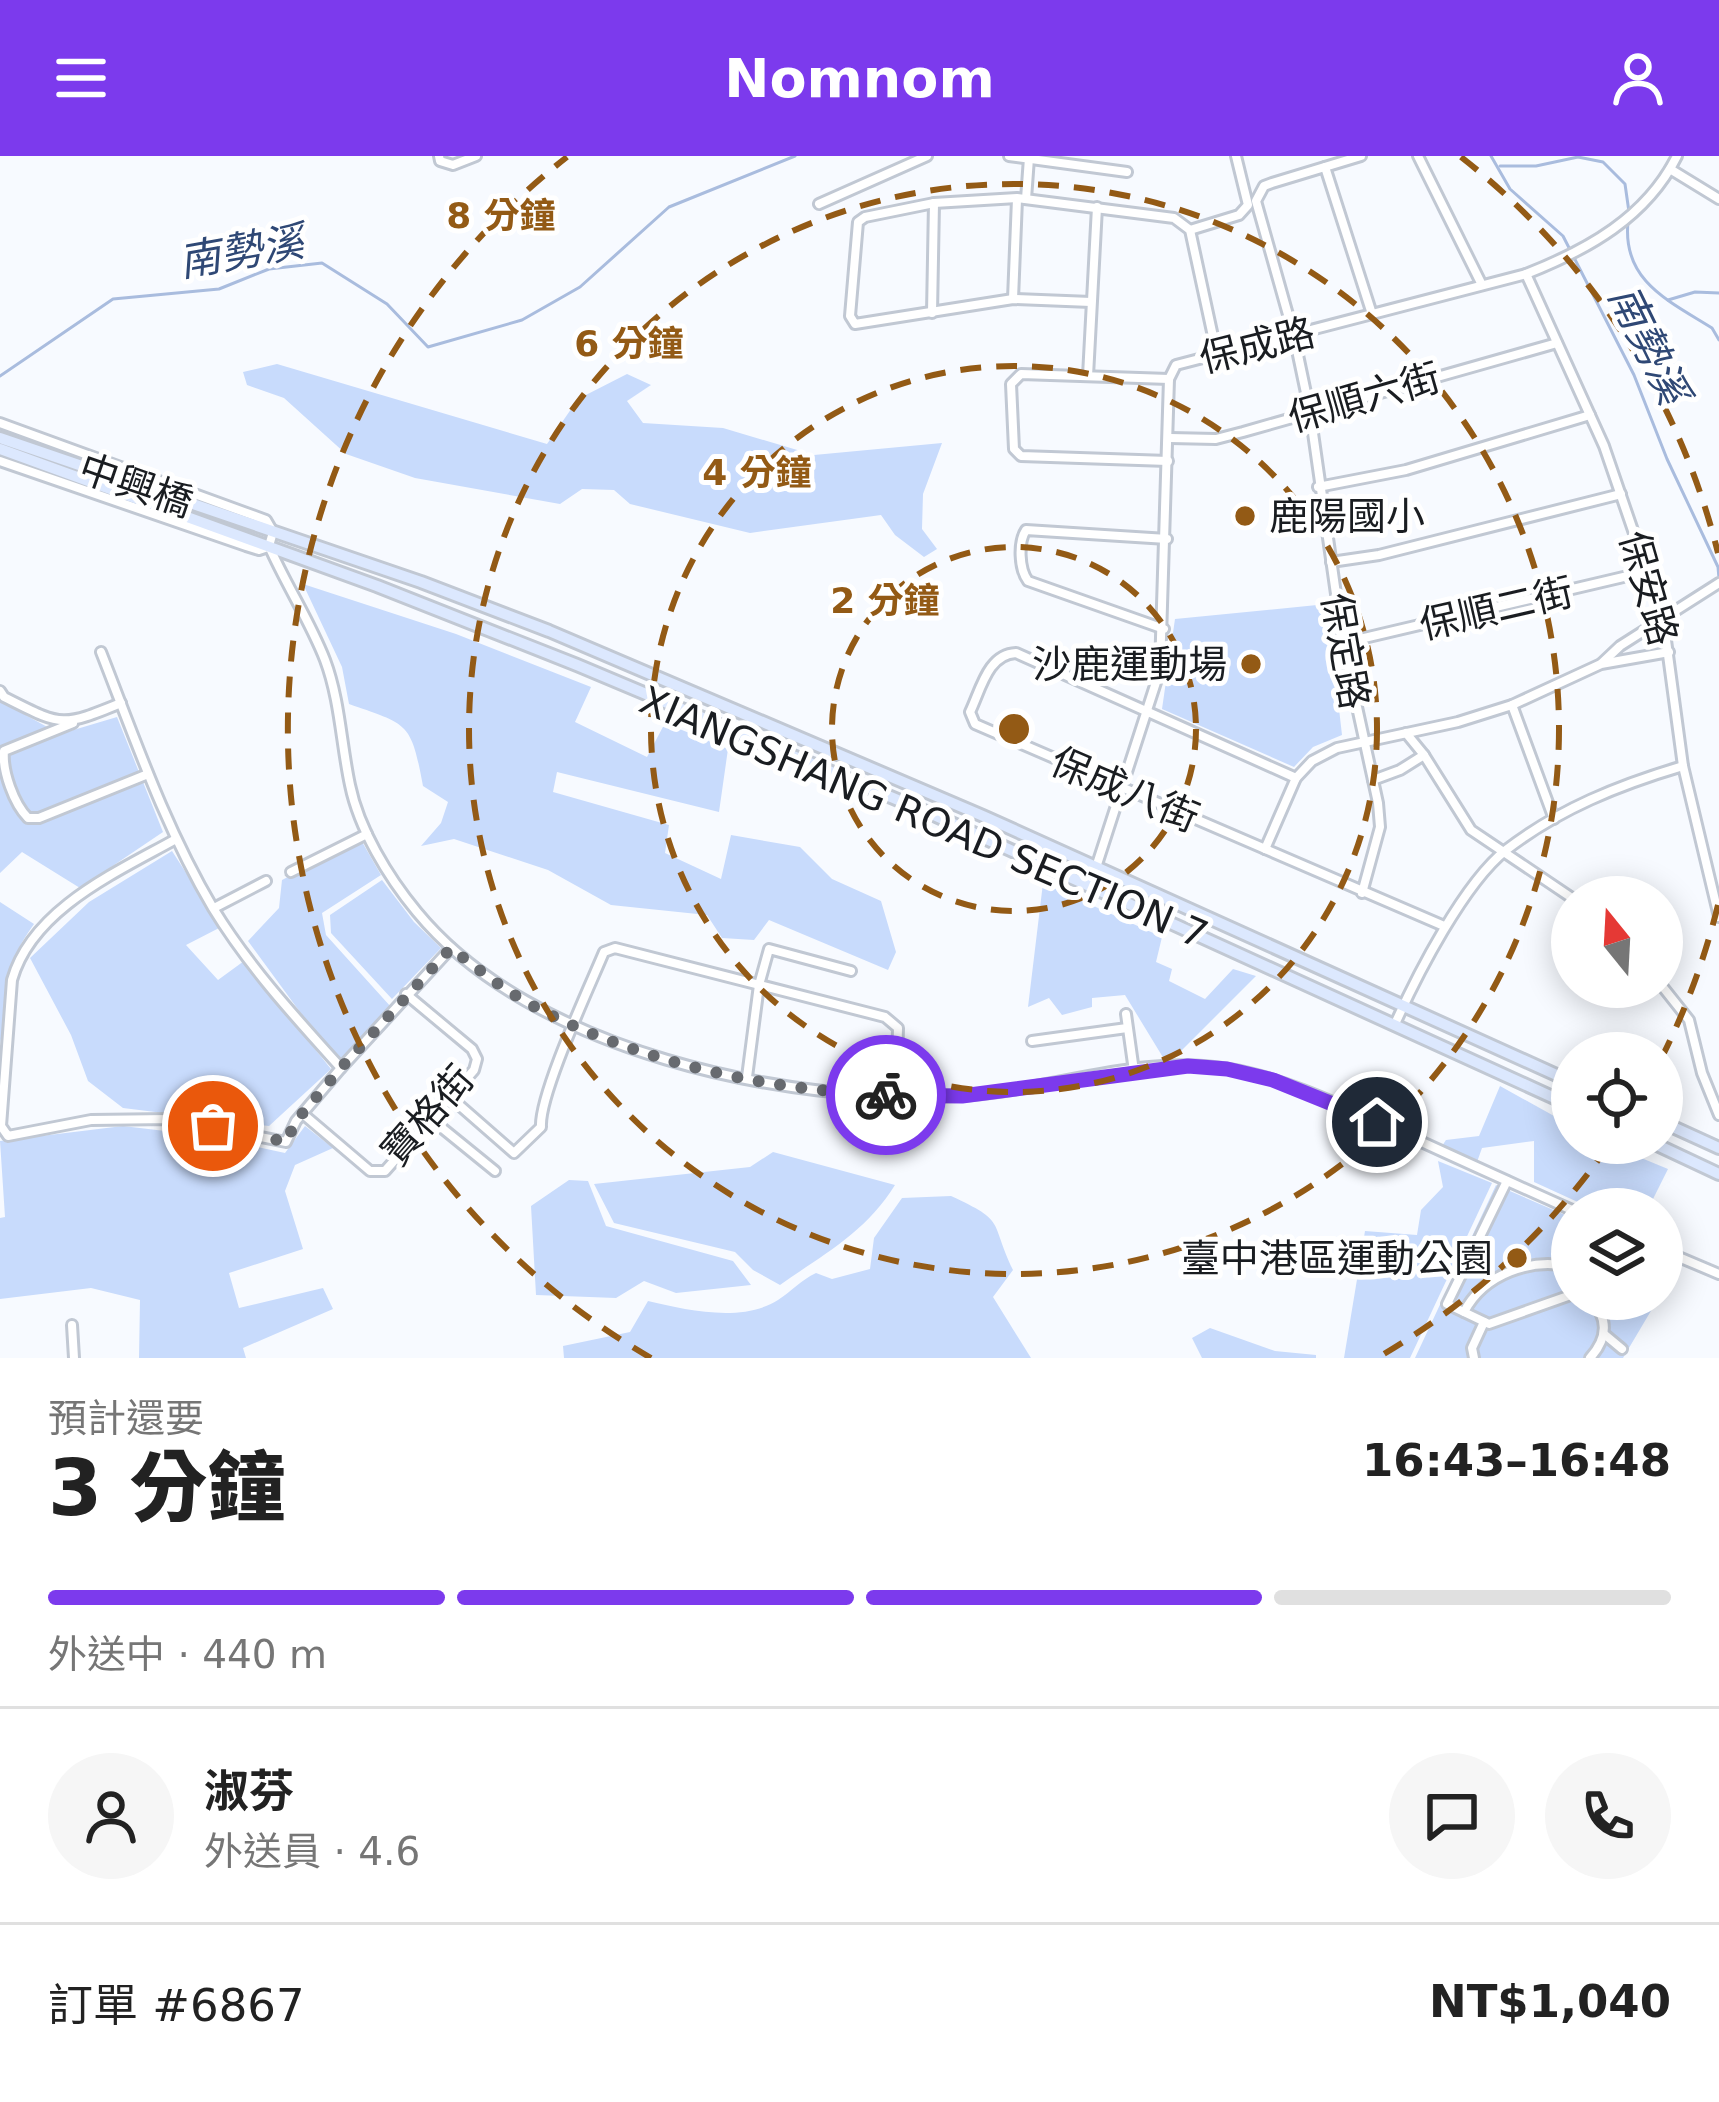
<!DOCTYPE html>
<html lang="zh-TW">
<head>
<meta charset="utf-8">
<style>
	:root { --surface:#fff; --page:#f6f6f6; --text:#222; --muted:#767676; --line:#e0e0e0; --accent:#7c3aed }
	body { margin:0; font-family:"DejaVu Sans","Noto Sans TC",sans-serif; background:var(--page); color:var(--text); height:100vh; display:flex; flex-direction:column; font-size:45px; white-space:nowrap }
	* { box-sizing:border-box; margin:0 }
	p { font-size:39px; color:var(--muted) }
	.icon { flex:none; width:66px; height:66px; fill:none; stroke:currentColor; stroke-width:2; stroke-linecap:round; stroke-linejoin:round }
	.map { position:relative; height:1202px; overflow:hidden }
	.sheet { display:flex; flex-direction:column; background:var(--surface); flex:1 }
	.sheet>* { flex:none }
	.needle { width:78px; rotate:342deg }
	.tools { position:absolute; left:1551px; top:720px; display:grid; gap:24px }
	.tools a { display:grid; place-items:center; width:132px; height:132px; border-radius:50%; background:var(--surface); box-shadow:0 6px 30px #0003; font-size:60px }
	.pin { position:absolute; display:grid; place-items:center; width:102px; height:102px; color:#fff; margin:-51px; border:6px solid #fff; border-radius:50%; box-shadow:0 3px 12px #0007 }
	.courier { position:absolute; display:grid; place-items:center; width:120px; height:120px; margin:-60px; border:9px solid #7c3aed; border-radius:50%; background:#fff; color:#222; box-shadow:0 3px 15px #0007 }
	.head em { font-style:normal; font-weight:800 }
	.head div { display:flex; flex-direction:column-reverse }
	.head { display:flex; align-items:center; justify-content:space-between; height:204px; padding:0 48px }
	h1 { font-size:78px; font-weight:800; line-height:90px }
	.bar { display:grid; grid-template-columns:repeat(4,1fr); gap:18px 12px; align-content:center; height:144px; padding:0 48px }
	.bar i { height:15px; border-radius:9px; background:var(--line) }
	.bar .selected { background:var(--accent) }
	.bar p { grid-column:span 4 }
	.line { display:flex; align-items:center; gap:30px; padding:0 48px; border-top:3px solid var(--line) }
	.line div { flex:1 }
	.round { display:grid; place-items:center; flex:none; width:126px; height:126px; border-radius:63px; background:var(--page) }
	header { display:flex; justify-content:space-between; align-items:center; height:156px; padding:0 48px; background:var(--accent); color:#fff; font-size:54px; font-weight:800 }
	.map>svg:first-child { display:block }
</style>
</head>
<body>
<header><svg class="icon" aria-label="menu" viewBox="0 0 24 24"><path d="M4 6h16M4 12h16M4 18h16"/></svg>Nomnom<svg class="icon" aria-label="person" viewBox="0 0 24 24"><circle cx="12" cy="8" r="4"/><path d="M4 21q1-7 8-7t8 7"/></svg></header>
<div class="map">
<svg width="1719" height="1202" viewBox="0 0 1719 1202">
	<rect width="100%" height="100%" fill="#f7faff"/>
	<g fill="#c8dbfc">
		<polygon points="277,208 547,288 578,243 627,218 651,229 627,245 643,267 723,272 814,299 942,287 923,338 922,373 937,393 924,401 895,379 881,359 750,377 630,348 614,334 582,333 560,348 415,322 346,298 284,242 247,229 243,216"/>
		<path d="M 303,428 L 456,478 L 591,531 L 575,566 L 647,601 L 665,567 L 728,593 L 719,656 L 557,616 L 553,636 L 669,669 L 665,697 L 721,723 L 731,679 L 800,691 L 832,723 L 881,745 L 896,796 L 888,814 L 769,764 L 754,784 L 722,782 L 707,759 L 611,749 L 548,714 L 454,683 L 421,690 L 441,667 L 448,646 L 423,630 C 411,566 409,569 349,548 L 342,511 Z"/>
		<polygon points="1327,448 1342,579 1313,591 1294,611 1162,553 1175,463"/>
		<polygon points="0,545 60,578 117,561 163,676 80,732 22,696 0,717"/>
		<polygon points="361,684 381,719 322,757 326,779 391,851 341,912 248,785 279,752 282,724"/>
		<polygon points="172,695 221,771 186,789 218,824 244,805 331,913 269,970 123,952 88,925 71,879 30,802 89,746"/>
		<polygon points="382,724 414,766 441,792 392,843 331,777 330,759"/>
		<polygon points="1043,727 1162,781 1156,806 1172,813 1169,825 1205,843 1233,813 1256,820 1176,900 1164,903 1125,839 1092,842 1092,851 1062,859 1049,842 1028,851"/>
		<path d="M 0,746 L 34,768 C 0,815 9,836 0,889 Z"/>
		<polygon points="1500,930 1572,970 1572,987 1605,987 1668,1013 1648,1053 1593,1053 1534,1026 1534,985 1482,992 1477,1006 1442,990 1446,984 1479,980"/>
		<polygon points="123,970 207,980 285,997 305,970 333,992 295,1009 285,1035 303,1093 229,1117 239,1152 323,1132 333,1153 243,1192 246,1202 139,1202 140,1144 91,1132 0,1143 0,1062 5,1061 0,985"/>
		<path d="M 773,996 L 895,1029 C 866,1076 824,1098 780,1129 L 753,1114 L 735,1096 L 614,1067 L 594,1028 L 750,1011 Z"/>
		<polygon points="1438,1005 1492,1027 1410,1202 1344,1202 1365,1075 1417,1079 1421,1054 1443,1031"/>
		<polygon points="569,1024 588,1025 606,1070 733,1105 751,1129 676,1137 644,1125 616,1142 536,1139 531,1050"/>
		<polygon points="1496,1029 1572,1062 1572,1143 1658,1143 1623,1202 1415,1202"/>
		<path d="M 951,1040 C 1007,1066 989,1063 1013,1114 L 993,1141 L 1031,1202 L 564,1202 L 563,1190 L 630,1176 L 648,1145 C 686,1154 742,1167 778,1144 C 792,1135 801,1124 816,1117 L 832,1123 L 870,1113 L 874,1082 L 902,1042 Z"/>
		<polygon points="1210,1172 1275,1195 1316,1199 1316,1202 1202,1202 1192,1182"/>
	</g>
	<g fill="none" stroke-linecap="round" stroke-linejoin="round">
		<g stroke="#a9bcde" stroke-width="3">
			<polyline points="1491,0 1510,33 1563,80 1634,219 1667,303 1718,411 1719,423"/>
			<polyline points="1500,10 1536,10 1578,1 1603,6 1625,28 1629,56"/>
			<path d="M 1628,66 C 1622,125 1669,145 1712,172 L 1719,184"/>
			<polyline points="1668,144 1695,136 1719,137"/>
			<polyline points="0,220 113,143 219,133 269,113 322,107 387,148 428,191 522,164 580,131 669,51 795,0"/>
		</g>
		<g stroke="#c1c8d3" stroke-width="14">
			<g id="minor">
				<polyline points="439,0 440,5 453,9 476,0"/>
				<polyline points="1009,0 1127,16"/>
				<polyline points="1361,0 1272,27 1264,30 1256,45 1294,180 1310,256 1343,487 1378,647 1380,671 1362,737"/>
				<polyline points="1418,0 1482,129"/>
				<polyline points="1325,11 1372,158"/>
				<polyline points="1670,13 1719,43"/>
				<polyline points="1026,43 1029,2"/>
				<polyline points="819,48 927,0"/>
				<polyline points="1190,74 1239,59 1248,49 1236,0"/>
				<polyline points="1526,118 1604,290 1663,462 1683,610 1719,761"/>
				<polyline points="1013,143 1017,43"/>
				<polyline points="1091,146 1013,143 855,168 850,160 858,66 865,61 934,47 1017,42 1174,62 1190,74 1217,199"/>
				<polyline points="932,157 934,47"/>
				<polyline points="1088,220 1097,51"/>
				<path d="M 0,267 L 266,364 L 273,376 L 269,390 C 286,429 310,465 325,504 C 340,544 341,587 350,629 C 359,673 388,721 417,756 C 532,896 785,948 958,940 C 1047,936 1140,897 1229,913 C 1288,923 1344,951 1398,975 C 1456,1002 1514,1028 1572,1054"/>
				<polyline points="1170,282 1216,283 1243,276 1557,187"/>
				<polyline points="0,305 246,390 259,394 268,391"/>
				<polyline points="1168,305 1021,300 1014,293 1011,228 1021,218 1169,223"/>
				<polyline points="1318,331 1406,314 1590,259"/>
				<polyline points="1331,406 1379,399 1621,338"/>
				<path d="M 1164,473 L 1028,425 C 1019,413 1018,386 1026,374 L 1167,383"/>
				<polyline points="1343,487 1649,415"/>
				<path d="M 101,496 C 135,583 165,671 213,752 C 249,811 295,861 341,912"/>
				<polyline points="1602,507 1620,490 1719,427"/>
				<path d="M 0,535 L 4,541 C 62,570 60,572 121,547"/>
				<polyline points="1512,549 1554,663"/>
				<path d="M 73,567 L 4,595 C 2,615 14,648 28,662 L 39,662 L 148,618"/>
				<polyline points="1406,577 1424,599 1471,674 1572,742"/>
				<path d="M 1296,622 L 1016,497 C 988,498 981,533 970,556 L 975,568 L 1444,770"/>
				<polyline points="1373,624 1400,614 1424,599"/>
				<path d="M 176,683 C 117,716 32,753 12,824 L 1,970 L 8,980 L 91,964 L 169,963 L 286,986 L 296,965 L 341,912 L 451,792"/>
				<polyline points="1265,693 1296,622 1312,605 1337,592 1458,566 1512,549 1601,508 1669,496"/>
				<polyline points="291,716 367,678"/>
				<path d="M 1090,730 L 1160,514 L 1169,223 L 1176,209 L 1526,118 C 1587,94 1646,62 1677,0"/>
				<polyline points="214,752 266,725"/>
				<polyline points="1662,830 1689,864 1702,917 1719,959"/>
				<polyline points="1126,858 1134,915"/>
				<path d="M 1395,868 C 1417,819 1464,727 1506,694 C 1559,653 1619,629 1683,610"/>
				<polyline points="1032,885 1127,872"/>
				<polyline points="747,921 759,829 769,793 851,815"/>
				<path d="M 450,941 L 514,997 L 541,971 C 539,939 589,832 604,796 L 615,792 L 885,861 L 898,872 L 896,939"/>
				<polyline points="303,958 370,1015 385,1015 474,914 477,903 472,893 406,838"/>
				<polyline points="431,963 495,1015"/>
				<polyline points="1507,1025 1447,1148 1489,1168 1568,1140 1572,1134"/>
				<polyline points="1662,1094 1719,1118"/>
				<path d="M 1590,1143 C 1609,1162 1608,1182 1590,1202"/>
				<path d="M 1464,1156 C 1484,1118 1531,1101 1572,1111"/>
				<polyline points="72,1169 74,1202"/>
				<polyline points="1604,1178 1622,1193"/>
				<polyline points="1474,1202 1472,1192 1484,1166"/>
			</g>
		</g>
		<g stroke="#c1c8d3" stroke-width="16">
			<g id="secondary">
				<polyline points="0,282 421,426 549,475 983,660 1572,926"/>
				<polyline points="0,293 377,430 577,509 936,660 1572,950"/>
				<polyline points="1662,966 1719,992"/>
				<polyline points="1653,987 1719,1018"/>
			</g>
		</g>
		<use href="#minor" stroke="#fff" stroke-width="8"/>
		<use href="#secondary" stroke="#dce8fe" stroke-width="10"/>
	</g>
	<g fill="none" stroke-linecap="round" stroke-linejoin="round">
		<path stroke="#676a6f" stroke-width="12" stroke-dasharray="0 21.6" d="M 213,970 L 286,986 L 296,965 L 341,912 L 451,792 C 478,813 505,835 535,851 C 641,907 767,934 886,939"/>
		<polyline stroke="#7c3aed" stroke-width="15" points="886,939 962,940 1188,910 1227,913 1273,924 1377,966"/>
	</g>
	<g fill="none" stroke="#935a15" stroke-width="6" stroke-dasharray="21 15">
		<circle cx="1014" cy="573" r="182"/>
		<circle cx="1014" cy="573" r="363"/>
		<circle cx="1014" cy="573" r="545"/>
		<path d="M1718 749A726 726 0 0 1 1664 897M1609 989A726 726 0 0 1 1377 1202M651 1202A726 726 0 0 1 567 1M1461 1A726 726 0 0 1 1718 397"/>
	</g>
	<g fill="#935a15" stroke="#fff" stroke-width="4.5">
		<circle cx="1245" cy="360" r="12"/>
		<circle cx="1251" cy="508" r="12"/>
		<circle cx="1517" cy="1102" r="12"/>
	</g>
	<g text-anchor="middle" stroke-width="10" stroke-linejoin="round" paint-order="stroke">
		<g font-size="39" fill="#1a1d21" stroke="#fff">
			<text transform="translate(1257 189) rotate(-14)" y="14">保成路</text>
			<text transform="translate(1364 241) rotate(-16)" y="14">保順六街</text>
			<text transform="translate(136 329) rotate(19)" y="14">中興橋</text>
			<text transform="translate(1649 432) rotate(74)" y="14">保安路</text>
			<text transform="translate(1496 452) rotate(-13)" y="14">保順二街</text>
			<text transform="translate(1346 495) rotate(80)" y="14">保定路</text>
			<text transform="translate(1125 633) rotate(23)" y="14">保成八街</text>
			<text transform="translate(924 661) rotate(23)" y="14">XIANGSHANG ROAD SECTION 7</text>
			<text transform="translate(427 959) rotate(-49)" y="14">寶格街</text>
		</g>
		<g font-size="39" fill="#1a1d21" stroke="#fff" text-anchor="end">
			<text x="1269" y="374" text-anchor="start">鹿陽國小</text>
			<text x="1227" y="522">沙鹿運動場</text>
			<text x="1493" y="1116">臺中港區運動公園</text>
		</g>
		<g font-size="42" font-style="italic" fill="#2f4875" stroke="#fff">
			<text transform="translate(241 95) rotate(-10)" y="15">南勢溪</text>
			<text transform="translate(1649 188) rotate(64)" y="15">南勢溪</text>
		</g>
	</g>
	<circle cx="1014" cy="573" r="18" fill="#935a15" stroke="#fff" stroke-width="6"/>
	<g font-size="36" text-anchor="middle" font-weight="bold" fill="#935a15" stroke="#fff" stroke-width="10" stroke-linejoin="round" paint-order="stroke">
		<text x="501" y="72">8 分鐘</text>
		<text x="629" y="200">6 分鐘</text>
		<text x="757" y="329">4 分鐘</text>
		<text x="885" y="457">2 分鐘</text>
	</g>
</svg>
<div class="tools">
<a><svg class="needle" viewBox="-14 -14 28 28"><path d="M0-13l5 13h-10z" fill="#e53935"/><path d="M0 13l5-13h-10z" fill="#767676"/></svg></a>
<a><svg class="icon" aria-label="locate" viewBox="0 0 24 24"><circle cx="12" cy="12" r="6"/><path d="M12 2v4M12 18v4M2 12h4M18 12h4"/></svg></a>
<a><svg class="icon" aria-label="layers" viewBox="0 0 24 24"><path d="M12 4l9 5-9 5-9-5zM3 14l9 5 9-5"/></svg></a>
</div>
<div class="pin" style="left:213px;top:970px;background:#ea580c"><svg class="icon" aria-label="bag" viewBox="0 0 24 24"><path d="M5 8h14l-1 12H6zM9 8a3 3 0 0 1 6 0"/></svg></div>
<div class="pin" style="left:1377px;top:966px;background:#1f2937"><svg class="icon" aria-label="home" viewBox="0 0 24 24"><path d="M3 11l9-7 9 7M6 9v11h12V9"/></svg></div>
<div class="courier" style="left:886px;top:939px"><svg class="icon" aria-label="bike" viewBox="0 0 24 24"><circle cx="6" cy="16" r="4"/><circle cx="18" cy="16" r="4"/><path d="M6 16l4-8h5l3 8M10 8l3 8H6M13 5h3"/></svg></div>
</div>
<section class="sheet">
<div class="head"><div><h1>3 分鐘</h1><p>預計還要</p></div><em>16:43–16:48</em></div>
<div class="bar"><i class="selected"></i><i class="selected"></i><i class="selected"></i><i></i><p>外送中 · 440 m</p></div>
<div class="line" style="height:216px"><a class="round"><svg class="icon" aria-label="person" viewBox="0 0 24 24"><circle cx="12" cy="8" r="4"/><path d="M4 21q1-7 8-7t8 7"/></svg></a><div><b>淑芬</b><p>外送員 · 4.6</p></div><a class="round"><svg class="icon" aria-label="chat" viewBox="0 0 24 24"><path d="M4 5h16v11H9l-5 4z"/></svg></a><a class="round"><svg class="icon" aria-label="phone" viewBox="0 0 24 24"><path d="M5 4h4l2 5-3 2q2 4 5 5l2-3 5 2v4C11 20 4 13 5 4z"/></svg></a></div>
<div class="line" style="height:156px"><div>訂單 #6867</div><b>NT$1,040</b></div>
</section>
</body>
</html>
